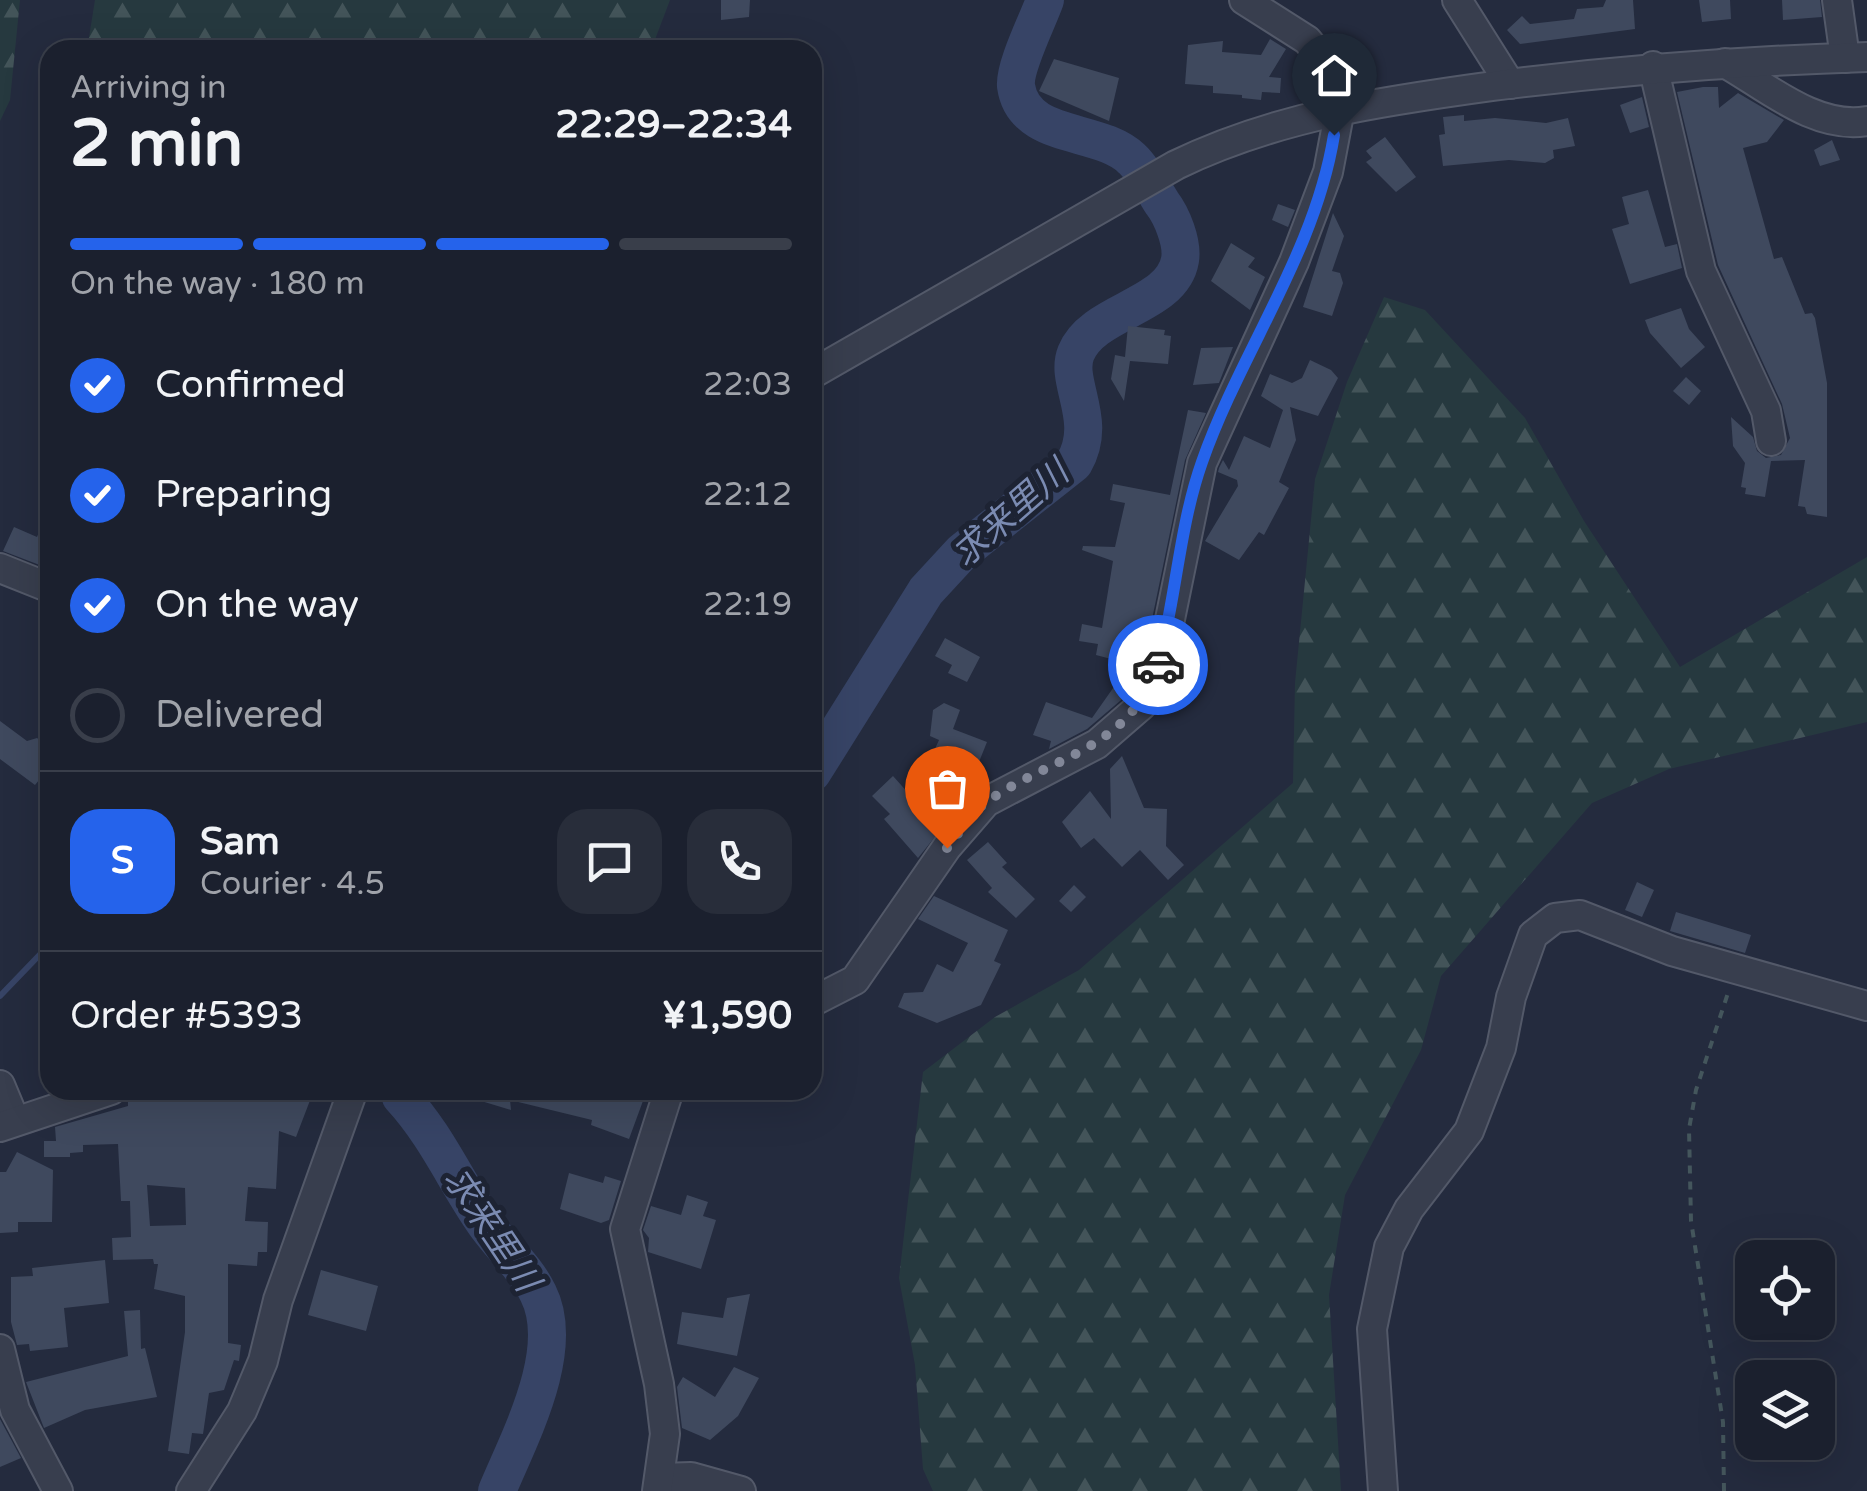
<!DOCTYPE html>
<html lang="en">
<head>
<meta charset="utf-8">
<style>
	:root { --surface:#1b202e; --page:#282d3a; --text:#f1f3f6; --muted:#a0a3aa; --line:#393e4a; --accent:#2563eb }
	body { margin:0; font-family:"Varela Round","Noto Sans JP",sans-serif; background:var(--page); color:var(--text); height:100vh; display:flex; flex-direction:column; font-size:38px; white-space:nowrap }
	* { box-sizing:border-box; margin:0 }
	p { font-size:32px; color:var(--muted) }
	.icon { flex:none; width:55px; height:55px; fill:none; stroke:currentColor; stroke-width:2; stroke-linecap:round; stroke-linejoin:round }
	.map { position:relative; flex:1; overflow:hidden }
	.panel { position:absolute; left:40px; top:40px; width:782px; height:1060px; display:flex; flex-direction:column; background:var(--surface); border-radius:30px; box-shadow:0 10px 40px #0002,0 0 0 2px var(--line) }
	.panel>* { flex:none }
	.tools { position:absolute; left:1735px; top:1240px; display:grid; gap:20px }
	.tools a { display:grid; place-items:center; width:100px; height:100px; border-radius:20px; background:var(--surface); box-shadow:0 10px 40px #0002,0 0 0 2px var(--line); font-size:50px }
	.pin { position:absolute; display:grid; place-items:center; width:85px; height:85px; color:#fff; margin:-102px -42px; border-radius:50% 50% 50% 0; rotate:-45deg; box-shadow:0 0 10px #0007 }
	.pin .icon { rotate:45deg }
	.courier { position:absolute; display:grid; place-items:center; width:100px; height:100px; margin:-50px; border:8px solid #2563eb; border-radius:50%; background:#fff; color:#222; box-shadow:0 2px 12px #0007 }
	.headline em { font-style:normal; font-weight:700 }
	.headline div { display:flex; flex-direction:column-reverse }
	.headline { display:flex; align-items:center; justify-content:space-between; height:170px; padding:0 30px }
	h1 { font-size:65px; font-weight:700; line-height:75px }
	.bar { display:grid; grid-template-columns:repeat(4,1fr); gap:15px 10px; align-content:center; height:120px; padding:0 30px }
	.bar i { height:12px; border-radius:8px; background:var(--line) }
	.bar .selected { background:var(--accent) }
	.bar p { grid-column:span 4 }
	.line { display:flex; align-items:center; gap:25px; padding:0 30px; border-top:2px solid var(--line) }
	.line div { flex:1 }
	.round { display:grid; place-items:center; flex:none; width:105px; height:105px; border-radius:30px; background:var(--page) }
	ol { padding:0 30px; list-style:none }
	li { display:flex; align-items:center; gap:30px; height:110px }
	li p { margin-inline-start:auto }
	li .icon { padding:10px; border-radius:50%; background:var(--accent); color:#fff; stroke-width:4 }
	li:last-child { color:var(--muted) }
	li i { width:55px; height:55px; border:5px solid var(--line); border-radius:50% }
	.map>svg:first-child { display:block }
</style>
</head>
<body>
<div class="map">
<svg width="1867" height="1491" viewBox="0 0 1867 1491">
	<defs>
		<pattern id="forest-firs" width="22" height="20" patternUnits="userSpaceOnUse" patternTransform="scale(2.5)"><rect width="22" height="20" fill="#26393f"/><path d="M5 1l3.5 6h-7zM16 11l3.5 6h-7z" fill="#435459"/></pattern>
	</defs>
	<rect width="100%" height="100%" fill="#242b3e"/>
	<g fill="url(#forest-firs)">
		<polygon points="0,0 20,0 10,100 0,121"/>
		<polygon points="95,0 670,0 651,50 87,50"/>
		<polygon points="1384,297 1425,310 1525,418 1584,521 1680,667 1867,557 1867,722 1669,769 1592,803 1441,976 1421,1050 1345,1195 1329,1295 1341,1491 933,1491 923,1469 915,1365 899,1278 923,1072 995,1017 1079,970 1293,783 1295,683 1315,479 1347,382"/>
	</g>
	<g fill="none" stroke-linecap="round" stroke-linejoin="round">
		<g stroke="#374466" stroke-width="6">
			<polyline points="0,996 50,944"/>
			<polyline points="395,1090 401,1097"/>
		</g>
		<g stroke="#374466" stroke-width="38">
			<path d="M 812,773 L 926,591 L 962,552 L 1074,463 C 1099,420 1064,382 1076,353 C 1093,310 1172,307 1180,260 C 1183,243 1172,216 1162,203 C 1153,189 1144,170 1132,159 C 1099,127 1024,141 1016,86 C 1014,67 1038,20 1045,0"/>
			<path d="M 402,1090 L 401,1097 C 436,1135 454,1178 482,1219 C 498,1244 525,1266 538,1293 C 567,1350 519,1438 497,1491"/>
		</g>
	</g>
	<g fill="#3f495e" fill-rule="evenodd">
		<polygon points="721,0 750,0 749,17 721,20"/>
		<polygon points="1606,0 1633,0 1635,29 1520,44 1507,30 1522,16 1530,24 1574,19 1577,9 1603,7"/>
		<polygon points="1699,0 1730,0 1731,19 1702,22"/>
		<polygon points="1782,0 1820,0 1822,17 1783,20"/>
		<polygon points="1270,39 1286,49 1269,77 1281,78 1280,93 1262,92 1261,100 1242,98 1242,95 1213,93 1213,86 1185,84 1188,45 1223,41 1222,52 1261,55"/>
		<polygon points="1054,59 1119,78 1109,121 1039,91"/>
		<polygon points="1703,87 1718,87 1719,108 1738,93 1784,120 1767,142 1743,148 1774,259 1782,257 1805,314 1812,313 1815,318 1827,383 1827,517 1807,514 1805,507 1798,506 1805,460 1771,461 1765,497 1745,494 1746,488 1741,487 1745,463 1733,446 1731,417 1753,437 1757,451 1766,458 1781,455 1790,438 1782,404 1718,265 1677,92"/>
		<polygon points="1642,97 1649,127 1630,133 1620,105"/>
		<polygon points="1464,115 1464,121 1495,118 1546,123 1568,118 1575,146 1553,150 1554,158 1545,163 1509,160 1443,166 1439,135 1445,134 1443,117"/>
		<polygon points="1385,137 1416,177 1396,192 1366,162 1372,158 1366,151"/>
		<polygon points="1832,140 1840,160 1820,166 1814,150"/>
		<polygon points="1648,190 1665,247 1677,244 1682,268 1630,284 1612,229 1629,224 1622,197"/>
		<polygon points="1278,204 1295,210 1288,227 1272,220"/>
		<polygon points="1333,213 1344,236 1332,271 1340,273 1343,283 1332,316 1303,307"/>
		<polygon points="1231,243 1255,258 1248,267 1265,277 1250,310 1211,281"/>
		<polygon points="1681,308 1689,329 1705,347 1681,368 1650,333 1645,320"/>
		<polygon points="1128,326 1165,330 1164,335 1171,336 1168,364 1130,361 1124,401 1111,379 1115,355 1125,357"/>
		<polygon points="1233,347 1219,383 1193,385 1201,348"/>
		<polygon points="1310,360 1331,370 1338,378 1318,416 1290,407 1296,440 1279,482 1289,488 1264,535 1259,532 1239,560 1205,541 1238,486 1237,480 1218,472 1219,468 1223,460 1229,470 1244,436 1270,448 1283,410 1261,396 1270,374 1292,383 1302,378"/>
		<polygon points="1686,377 1701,391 1689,405 1673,391"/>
		<polygon points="1188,410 1206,413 1185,460 1151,624 1127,695 1087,729 1049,749 1051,741 1033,735 1046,702 1092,718 1130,664 1096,655 1098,644 1079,641 1082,624 1102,628 1113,561 1082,550 1083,546 1115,547 1125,503 1110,500 1113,484 1170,495"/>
		<polygon points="50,506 50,569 3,551 14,527 37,537"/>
		<polygon points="945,638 980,657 967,682 948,673 952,665 935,656"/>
		<polygon points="944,703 960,710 953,729 987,742 975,772 934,751 939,740 930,736 933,710"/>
		<polygon points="0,721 27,741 37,738 50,748 50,780 43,775 35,785 0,759"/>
		<polygon points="1122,756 1144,808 1167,809 1166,846 1184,865 1168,880 1140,850 1122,867 1094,838 1081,848 1062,822 1090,791 1111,819 1110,769"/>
		<polygon points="893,776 910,795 915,790 939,816 949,808 958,808 918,858 884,819 890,814 872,796"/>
		<polygon points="988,842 1007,863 1002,867 1035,899 1016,918 988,892 992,888 967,860"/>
		<polygon points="1637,882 1654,890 1642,917 1625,910"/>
		<polygon points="1074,885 1086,897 1071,912 1059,901"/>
		<polygon points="934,896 1008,930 994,961 1001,964 981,1005 937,1023 898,1007 904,993 923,992 937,964 953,972 968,943 918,919"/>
		<polygon points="1676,912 1751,935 1745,953 1670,931"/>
		<path d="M 185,1090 L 248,1090 L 288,1097 L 290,1090 L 314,1090 L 296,1137 L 279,1131 L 276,1189 L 248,1187 L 245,1221 L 268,1222 L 267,1252 L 258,1252 L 257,1266 L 228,1264 L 228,1343 L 241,1345 L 239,1361 L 234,1360 L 224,1390 L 209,1393 L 203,1434 L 192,1433 L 189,1454 L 168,1451 L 185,1332 L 185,1296 L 154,1289 L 158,1264 L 154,1264 L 153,1259 L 113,1260 L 112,1238 L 131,1237 L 130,1201 L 121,1201 L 118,1144 L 83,1145 L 83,1152 L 70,1153 L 70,1157 L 44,1157 L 44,1141 L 56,1141 L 55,1127 L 128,1106 L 128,1101 L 140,1098 L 185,1096 ZM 147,1185 L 185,1188 L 186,1225 L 150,1226 Z"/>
		<polygon points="458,1090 647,1090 629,1139 591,1125 592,1120 510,1100 511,1110 458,1094"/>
		<polygon points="17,1152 53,1170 52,1222 18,1222 18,1232 0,1233 0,1172 6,1172"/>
		<polygon points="569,1173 603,1183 605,1176 621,1181 609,1220 601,1223 560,1209"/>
		<polygon points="687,1195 708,1202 703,1216 716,1220 701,1269 648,1252 649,1238 643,1230 651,1206 681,1215"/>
		<polygon points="105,1260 109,1303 64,1308 68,1347 30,1351 29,1344 17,1345 11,1322 11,1277 33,1276 32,1268"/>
		<polygon points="321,1270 378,1286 366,1331 308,1315"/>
		<polygon points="750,1294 737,1356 677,1344 682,1312 723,1318 727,1298"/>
		<polygon points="140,1310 141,1349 145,1348 157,1397 85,1410 44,1428 26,1382 128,1356 124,1311"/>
		<polygon points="734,1367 759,1378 738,1416 710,1440 682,1428 677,1387 683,1377 715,1397"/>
		<polygon points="0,1419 21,1458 0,1467"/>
	</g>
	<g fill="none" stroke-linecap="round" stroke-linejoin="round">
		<g stroke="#535969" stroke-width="32">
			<g id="minor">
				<polyline points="1457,0 1510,84"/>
				<polyline points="1837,0 1845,58"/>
				<path d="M 1725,63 C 1767,87 1816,130 1867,121"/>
				<polyline points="1653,66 1701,271 1766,411 1771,441"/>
				<path d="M 812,374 L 1176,165 C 1277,116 1383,101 1493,86 C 1618,70 1741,61 1867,57"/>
				<polyline points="0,568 50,588"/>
				<polyline points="812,1002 855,980 947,847 986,802 1097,744 1142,705 1168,629 1202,463 1294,262 1328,172 1340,109 1327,64 1307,40 1244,0"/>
				<polyline points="0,1085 15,1121"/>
				<polyline points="0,1127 111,1090"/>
				<polyline points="0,1349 15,1410 58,1491"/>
				<polyline points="661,1478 691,1477 741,1491"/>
				<polyline points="191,1491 242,1411 263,1361 278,1300 353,1090"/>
				<polyline points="657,1491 665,1434 659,1384 625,1229 669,1090"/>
				<polyline points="1383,1491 1372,1329 1389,1247 1409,1209 1469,1131 1501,1048 1511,997 1533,935 1555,918 1580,915 1672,951 1867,1006"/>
			</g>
		</g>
		<polyline stroke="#44565c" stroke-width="4" stroke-dasharray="8 8" stroke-linecap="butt" points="1724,1491 1723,1422 1691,1221 1689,1129 1696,1090 1728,993"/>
		<use href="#minor" stroke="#383e4e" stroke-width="28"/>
	</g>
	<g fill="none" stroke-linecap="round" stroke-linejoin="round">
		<path stroke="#828798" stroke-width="10" stroke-dasharray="0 18" d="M 947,848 C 959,833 972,812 988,801 C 1054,755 1128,751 1158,665"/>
		<path stroke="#2563eb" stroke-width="12" d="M 1158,665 C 1176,599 1179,527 1202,462 C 1241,351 1315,253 1334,135"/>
	</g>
	<g text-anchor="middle" stroke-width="10" stroke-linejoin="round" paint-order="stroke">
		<g font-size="35" font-style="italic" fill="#7b8bb2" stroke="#1d2333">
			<text transform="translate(1010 513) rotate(-41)" y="12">求来里川</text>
			<text transform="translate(492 1229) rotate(56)" y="12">求来里川</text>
		</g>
	</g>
</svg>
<div class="tools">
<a><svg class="icon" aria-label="locate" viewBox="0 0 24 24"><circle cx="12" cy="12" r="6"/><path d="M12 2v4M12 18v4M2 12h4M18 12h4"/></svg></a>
<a><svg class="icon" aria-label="layers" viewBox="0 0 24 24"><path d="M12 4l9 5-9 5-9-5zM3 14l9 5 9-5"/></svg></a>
</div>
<div class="pin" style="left:947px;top:848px;background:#ea580c"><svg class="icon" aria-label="bag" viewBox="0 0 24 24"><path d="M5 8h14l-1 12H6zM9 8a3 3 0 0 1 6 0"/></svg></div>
<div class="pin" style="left:1334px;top:135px;background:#1f2937"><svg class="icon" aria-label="home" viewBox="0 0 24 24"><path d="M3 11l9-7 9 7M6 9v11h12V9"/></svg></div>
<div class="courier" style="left:1158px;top:665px"><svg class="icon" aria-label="car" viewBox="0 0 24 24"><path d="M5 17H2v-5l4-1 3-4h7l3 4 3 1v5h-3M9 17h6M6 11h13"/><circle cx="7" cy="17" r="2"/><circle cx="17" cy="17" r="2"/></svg></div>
<section class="panel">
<div class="headline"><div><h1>2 min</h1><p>Arriving in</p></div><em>22:29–22:34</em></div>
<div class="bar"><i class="selected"></i><i class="selected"></i><i class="selected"></i><i></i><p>On the way · 180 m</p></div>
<ol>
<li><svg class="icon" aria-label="check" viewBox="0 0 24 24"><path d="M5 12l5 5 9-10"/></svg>Confirmed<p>22:03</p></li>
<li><svg class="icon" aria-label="check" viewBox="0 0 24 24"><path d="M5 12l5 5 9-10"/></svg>Preparing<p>22:12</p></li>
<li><svg class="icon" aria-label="check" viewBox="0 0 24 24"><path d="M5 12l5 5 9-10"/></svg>On the way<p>22:19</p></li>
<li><i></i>Delivered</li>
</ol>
<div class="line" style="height:180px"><b class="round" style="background:var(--accent);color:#fff">S</b><div><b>Sam</b><p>Courier · 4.5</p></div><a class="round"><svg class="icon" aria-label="chat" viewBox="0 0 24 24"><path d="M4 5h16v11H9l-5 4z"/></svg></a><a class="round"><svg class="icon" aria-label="phone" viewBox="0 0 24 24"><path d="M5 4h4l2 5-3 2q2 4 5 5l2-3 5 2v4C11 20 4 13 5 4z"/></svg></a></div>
<div class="line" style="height:130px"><div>Order #5393</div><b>¥1,590</b></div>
</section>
</div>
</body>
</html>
